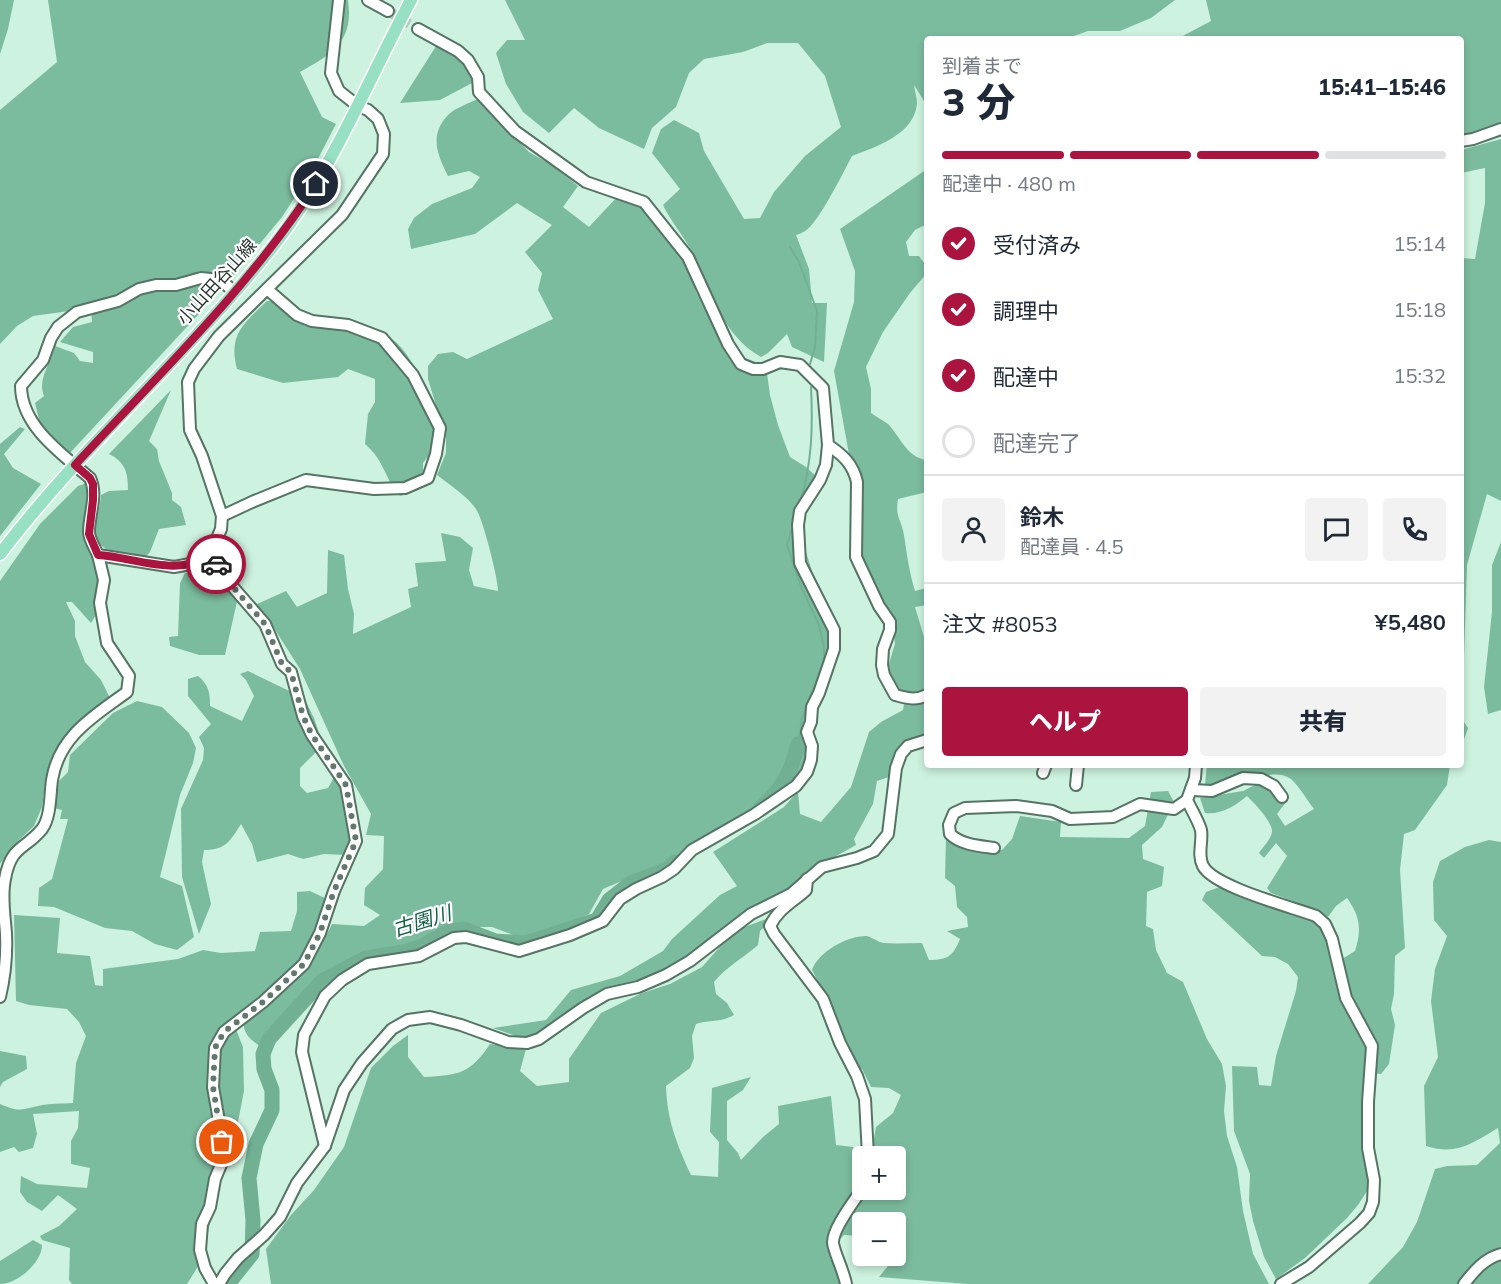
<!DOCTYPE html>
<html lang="ja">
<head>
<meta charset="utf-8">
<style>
	:root { --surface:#fff; --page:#f2f2f3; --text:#1f2937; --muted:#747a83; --line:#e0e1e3; --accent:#aa143e }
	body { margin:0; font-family:Mulish,"Noto Sans JP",sans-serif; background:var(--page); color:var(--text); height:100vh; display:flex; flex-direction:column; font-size:22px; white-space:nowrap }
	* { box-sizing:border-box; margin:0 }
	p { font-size:20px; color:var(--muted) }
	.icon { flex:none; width:33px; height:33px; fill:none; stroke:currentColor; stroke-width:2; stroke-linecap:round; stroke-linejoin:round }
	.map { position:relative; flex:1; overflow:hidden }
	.drawer { position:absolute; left:924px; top:36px; width:540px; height:732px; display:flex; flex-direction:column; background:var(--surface); border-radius:6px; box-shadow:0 3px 9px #0003 }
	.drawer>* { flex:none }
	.fabs { position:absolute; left:852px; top:1146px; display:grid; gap:12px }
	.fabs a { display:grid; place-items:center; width:54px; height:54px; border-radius:6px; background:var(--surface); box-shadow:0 3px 9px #0003; font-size:30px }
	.pin { position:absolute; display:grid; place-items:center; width:51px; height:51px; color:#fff; margin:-26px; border:3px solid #fff; border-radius:50%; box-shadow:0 2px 6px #0007 }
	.courier { position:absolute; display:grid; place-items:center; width:60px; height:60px; margin:-30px; border:4px solid #aa143e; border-radius:50%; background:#fff; color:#222; box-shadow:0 2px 8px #0007 }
	.headline em { font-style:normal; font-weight:800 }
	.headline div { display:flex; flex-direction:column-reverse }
	.headline { display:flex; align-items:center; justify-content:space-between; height:102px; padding:0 18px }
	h1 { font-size:39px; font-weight:800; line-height:45px }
	.bar { display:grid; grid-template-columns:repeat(4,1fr); gap:9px 6px; align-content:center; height:72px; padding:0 18px }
	.bar i { height:8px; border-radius:4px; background:var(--line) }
	.bar .on { background:var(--accent) }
	.bar p { grid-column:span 4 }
	.line { display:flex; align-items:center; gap:15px; padding:0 18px; border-top:2px solid var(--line) }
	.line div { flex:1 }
	.round { display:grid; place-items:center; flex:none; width:63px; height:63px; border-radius:6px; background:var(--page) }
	ol { padding:0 18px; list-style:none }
	li { display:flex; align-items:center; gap:18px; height:66px }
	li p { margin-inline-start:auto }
	li .icon { padding:6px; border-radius:50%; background:var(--accent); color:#fff; stroke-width:4 }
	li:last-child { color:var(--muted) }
	li i { width:33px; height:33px; border:3px solid var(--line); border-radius:50% }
	.action { display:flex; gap:12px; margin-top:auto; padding:12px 18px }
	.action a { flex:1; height:69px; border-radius:6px; background:var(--accent); color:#fff; font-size:24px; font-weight:800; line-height:69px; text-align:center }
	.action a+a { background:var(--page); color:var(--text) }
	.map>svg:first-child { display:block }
</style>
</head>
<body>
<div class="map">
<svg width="1501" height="1284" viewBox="0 0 1501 1284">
	<rect width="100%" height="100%" fill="#cdf2df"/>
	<g fill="#7cbc9e">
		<polygon points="0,0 14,0 8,29 0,54"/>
		<path d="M 48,0 L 348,0 C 354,41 333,54 300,72 L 322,117 L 336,124 L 310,174 L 282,217 L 229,281 L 218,274 L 199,271 L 187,281 L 195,285 L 223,288 L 69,454 L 40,424 L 35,403 L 44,396 C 37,378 51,364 55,346 L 74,353 L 80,361 L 93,363 L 93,352 L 60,342 L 73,327 L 92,322 L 91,308 L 33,316 L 17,326 L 0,344 L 0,110 L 57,62 Z"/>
		<path d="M 505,0 L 1175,0 L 1151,18 L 1120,31 L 1088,31 L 1065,39 L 927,39 L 927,111 L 924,101 L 914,85 C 915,91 917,98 917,104 C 914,135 875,147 852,156 C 844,171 818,224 805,231 C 802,233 799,234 796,235 L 809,269 L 812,303 L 827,303 L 824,362 L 792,347 L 787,334 L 768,353 L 761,357 C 718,333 712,285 688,245 C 680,231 670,220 663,205 L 680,189 L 652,153 L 661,129 L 674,120 L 699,133 L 704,151 L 744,219 L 760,218 L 774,192 L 805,156 L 841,127 L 825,76 L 798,43 L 767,43 L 743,52 L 704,59 L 689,73 L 676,107 L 652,128 L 644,149 L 599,128 L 574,108 L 549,133 L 523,112 L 506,84 L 496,53 L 507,40 L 525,40 Z"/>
		<polygon points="1206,0 1501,0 1501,124 1461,137 1461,39 1177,39 1211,21"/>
		<polygon points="438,43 460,55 474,82 440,100 400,103"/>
		<path d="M 478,99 L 529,152 L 552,165 L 578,186 L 563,207 L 589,227 L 618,196 L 642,207 L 677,236 L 693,279 L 696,292 L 716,332 L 745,358 L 766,366 L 770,395 L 778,425 L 790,457 L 806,467 L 817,477 L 802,515 L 802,539 L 812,571 L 832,613 L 836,638 L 811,736 L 805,771 L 790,786 L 716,841 L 603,889 L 589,914 L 561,928 L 521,938 L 492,927 L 461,927 L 415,951 L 359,962 L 336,974 L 268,1029 L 262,1038 L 261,1047 C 249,1038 244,1035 243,1020 L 268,1003 L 311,965 L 332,924 L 364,926 L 380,915 L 364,905 L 365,888 L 383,869 L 384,836 L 366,835 L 371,814 L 344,766 L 300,669 L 272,625 L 255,605 L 286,591 L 297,607 L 327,593 L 328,550 L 344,555 L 348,589 L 354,614 L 353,634 L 411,607 L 408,589 L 418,586 L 415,563 L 446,561 L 441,533 L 460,537 L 473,548 L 469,570 L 474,586 L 498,591 C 498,578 483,519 476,509 C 467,496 450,485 437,475 L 446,453 L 446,438 L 428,379 L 428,366 L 438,354 L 453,352 L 467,359 L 553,319 L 538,290 L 542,273 L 525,252 L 552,225 L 517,203 L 475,234 L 411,249 L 408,229 L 414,218 L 432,204 L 472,188 L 480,177 L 469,171 L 448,176 C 437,154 429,135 448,115 C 455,108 469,103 478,99 Z"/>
		<polygon points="1501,139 1501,501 1487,494 1467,565 1462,719 1468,728 1461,748 1461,258 1475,259 1485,203 1485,168 1461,173 1461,150"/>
		<path d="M 927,169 L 927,224 L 915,230 L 906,242 L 909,256 L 919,256 L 927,267 L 927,273 L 910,293 L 883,332 L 866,367 L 871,389 L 871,413 C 876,417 883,420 888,424 C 900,436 907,458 927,460 L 927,492 L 898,499 C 895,518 901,518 904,535 C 907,555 909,571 915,591 L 926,588 L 927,580 L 927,605 L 915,607 L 927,647 L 927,736 L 898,754 L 889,777 L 877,781 L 873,804 L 854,839 L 856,845 L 822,864 L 788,892 L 680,965 L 607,996 L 535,1036 L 516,1036 L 493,1028 L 546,1020 L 571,990 L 620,976 L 663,951 L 672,939 L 720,895 L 737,886 L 713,852 L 784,807 L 798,791 L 800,814 L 821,822 L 851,787 L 869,732 L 881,722 L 903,710 L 905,698 L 887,670 L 895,644 L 893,629 L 879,617 L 858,557 L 854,482 L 834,371 L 854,302 L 855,271 L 840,229 Z"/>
		<path d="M 267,301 L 282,302 L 305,326 C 323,328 371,327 384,334 C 419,351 429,409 439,443 L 423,463 L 423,480 L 418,490 L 400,496 C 384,478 385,461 365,444 L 368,414 L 375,402 L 375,379 L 348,369 L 338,377 L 283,383 L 237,369 C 228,335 243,324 267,301 Z"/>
		<path d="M 171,390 L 149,441 L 157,449 L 159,461 L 172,493 L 172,500 L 181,507 L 186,525 L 159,529 L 150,552 L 142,561 L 119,559 L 94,540 C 94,524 100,510 101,495 L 109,491 L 128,490 C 128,472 125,462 109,454 Z"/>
		<polygon points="20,427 25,429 4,454 13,468 41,484 0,536 0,444"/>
		<polygon points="87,483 92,486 88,522 107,584 96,615 91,623 72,602 66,602 75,621 75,636 85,662 101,680 110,698 71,743 52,760 46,779 42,807 34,826 18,841 0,864 0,581 40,524 78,486"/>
		<polygon points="1501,542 1501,710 1488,714 1484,687 1492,612 1492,565"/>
		<polygon points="211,568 238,597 225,655 199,655 170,646 169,637 178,636 180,583 185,573"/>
		<path d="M 248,671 L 304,698 L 314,718 L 323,745 L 300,768 L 300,786 L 307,793 L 328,788 L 333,779 L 333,764 L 344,780 L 356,833 L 346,855 L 324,854 L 303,859 L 288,854 L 257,862 L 252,844 L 241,824 C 230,841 226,850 204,850 L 202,862 L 211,904 L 199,934 L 182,877 L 181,809 L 203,760 L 204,748 L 199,737 L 211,724 L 188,696 L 188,679 L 198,676 C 209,685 210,693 210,706 L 242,721 L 254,696 L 246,680 L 240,674 Z"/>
		<polygon points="137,701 162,707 189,733 196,748 193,763 180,795 160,877 182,886 194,937 177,950 155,944 132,931 105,928 54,907 38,906 39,888 52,879 68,819 60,819 62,810 54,808 59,781 68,772 70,755 113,713"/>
		<path d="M 1207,765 L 1450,765 L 1447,785 L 1415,830 L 1404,834 L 1400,870 L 1405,948 L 1395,956 L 1394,994 L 1391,1009 L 1395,1025 L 1389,1064 L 1381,1074 L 1372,1073 L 1369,1188 L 1358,1205 L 1347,1218 L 1305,1258 L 1276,1279 L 1264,1257 L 1253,1221 L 1249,1201 L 1250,1174 L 1234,1131 L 1232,1066 L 1257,1067 L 1259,1085 L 1271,1086 L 1276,1056 L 1296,991 L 1298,977 L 1288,964 L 1275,957 L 1262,956 L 1202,900 L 1206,892 L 1225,885 L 1321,922 L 1342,959 L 1355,951 C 1362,930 1360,916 1347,898 L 1336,906 L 1328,917 L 1319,911 L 1271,893 L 1267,888 L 1287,856 L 1276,843 L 1264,858 L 1259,853 C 1263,847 1271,839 1272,832 C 1273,822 1254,803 1247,796 C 1235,806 1221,815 1205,813 L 1200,798 L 1243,791 L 1257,784 L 1269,784 L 1282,792 L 1286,802 L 1277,814 L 1285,826 L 1314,809 C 1307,800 1299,786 1291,779 C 1271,764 1230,792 1205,785 Z"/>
		<path d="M 1168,791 L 1174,802 L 1162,827 L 1142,845 L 1143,859 L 1164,867 L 1162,886 L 1147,892 L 1146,926 L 1153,929 L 1156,950 L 1167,973 L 1183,982 L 1207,1039 L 1222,1064 L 1226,1086 L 1224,1111 L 1227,1136 L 1237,1167 L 1243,1211 L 1253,1254 L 1269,1284 L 968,1284 L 879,1277 L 896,1256 L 896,1222 L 862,1222 L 862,1236 L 844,1235 L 830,1249 L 849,1284 L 271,1284 L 266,1249 L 291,1215 L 314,1190 L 344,1147 L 371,1068 L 393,1046 L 408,1035 L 408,1057 L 424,1077 C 459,1075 470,1074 490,1044 L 526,1049 L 520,1071 L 537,1086 L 569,1082 L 569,1059 L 601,1013 L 642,993 L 670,984 L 702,967 L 734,931 L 777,915 L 760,931 L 758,945 C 743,958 726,967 714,982 L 716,994 L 727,1003 L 734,1015 C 720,1023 711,1019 696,1024 L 692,1036 L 694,1058 L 690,1068 L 666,1086 C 667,1120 677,1145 691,1175 L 718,1177 L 719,1142 L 710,1132 L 712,1088 L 751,1077 L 743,1090 L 727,1101 L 727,1140 L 738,1153 L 741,1160 L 763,1137 L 779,1124 L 778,1106 L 831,1096 L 836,1145 L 853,1147 L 864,1156 L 862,1190 L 896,1190 L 896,1156 L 868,1156 L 871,1155 L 876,1127 L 893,1113 L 901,1095 L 889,1088 L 871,1087 L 862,1069 L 846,1065 C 827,1036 830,1000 812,970 C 818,952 847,936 866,936 C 873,937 877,942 884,943 C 896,944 909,943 922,943 L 929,960 C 948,960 953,956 960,939 L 947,931 L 968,927 L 967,917 L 957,907 L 955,886 L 945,878 L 946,837 L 967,846 L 1002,850 L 1012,839 L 1020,816 L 1061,822 L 1060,837 L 1129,838 L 1145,826 L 1151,792 Z"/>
		<path d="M 1489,840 L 1501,842 L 1501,1284 L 1368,1284 L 1403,1247 L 1417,1222 L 1435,1169 L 1447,1166 L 1477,1165 L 1500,1143 L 1498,1128 C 1472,1143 1457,1156 1426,1146 L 1424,1086 L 1438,1057 L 1431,1001 L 1435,969 L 1447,936 L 1434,920 L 1433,882 L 1440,861 L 1465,847 Z"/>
		<path d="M 310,891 L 329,900 L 314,938 L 295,969 L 276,989 L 253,1003 L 233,1022 L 243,1047 L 244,1091 L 237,1127 L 216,1195 L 202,1260 L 187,1284 L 72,1284 L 69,1280 L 70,1248 L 42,1240 L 40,1236 L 59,1226 L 77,1209 L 58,1195 L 42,1211 L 27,1202 L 20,1192 L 21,1176 L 37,1184 L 87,1188 L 90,1168 L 71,1164 L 71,1141 L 78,1128 L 79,1111 L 33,1114 L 37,1134 L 33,1148 L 19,1152 L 14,1147 L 0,1152 L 0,1104 C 19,1112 19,1110 38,1106 C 49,1103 62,1104 73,1103 L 76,1063 L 86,1036 L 79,1022 L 67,1009 L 29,1005 L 16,1001 L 14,915 L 60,918 L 57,953 L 90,956 L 95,985 L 103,986 L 103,969 L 178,959 L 203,950 L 221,953 L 255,951 L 260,932 L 291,931 L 297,911 L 297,892 Z"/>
		<polygon points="0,1051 26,1056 27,1069 3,1082 0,1087"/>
		<path d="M 33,1240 L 42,1245 C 42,1262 18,1284 0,1284 L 0,1261 Z"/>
	</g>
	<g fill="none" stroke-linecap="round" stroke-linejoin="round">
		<g stroke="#71b093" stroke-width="2">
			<polyline points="790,247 799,262 817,311 815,347 810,364"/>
			<path d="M 800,502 C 812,464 813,427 811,387"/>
			<polyline points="793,525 787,545 802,589 819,625 824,647 824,663 802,718 798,744"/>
		</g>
		<g stroke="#71b093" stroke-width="15">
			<path d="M 761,807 C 782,790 792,770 798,744"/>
			<polyline points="228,1284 252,1254 253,1220 249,1178 256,1144 272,1110 272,1090 264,1069 263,1054 269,1039 322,981 366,958 404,952 424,945 447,932 464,929 495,941 526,943 597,920 609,900 631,883 667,869 675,862"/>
		</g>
		<polyline stroke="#acccbc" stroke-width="10" stroke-dasharray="10 5" stroke-linecap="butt" points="388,11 418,29"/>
		<g stroke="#547464" stroke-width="14">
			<g id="minor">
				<polyline points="368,0 388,11"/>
				<path d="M 418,29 L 458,51 L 468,60 L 478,77 L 479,92 L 515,131 L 586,182 L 644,202 L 688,257 L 728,344 L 741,364 L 753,369 L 763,369 L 780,362 L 800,365 L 823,388 L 828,445 C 843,455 853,464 857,482 L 856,557 L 879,606 L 890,622 L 890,630 L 883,649 L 882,665 L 884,675 L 895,695 C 907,698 915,701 927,695"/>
				<polyline points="1461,141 1473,139 1501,129"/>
				<polyline points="222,516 252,502 306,480 374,489 405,488 428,478 436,454 440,428 413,375 382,338 348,325 312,321 297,315 267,289"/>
				<path d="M 98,555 C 95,548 89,539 89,532 C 89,514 98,495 90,478 C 62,454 21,426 21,386 L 43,360 L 51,338 L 58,327 L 77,312 L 118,301 L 139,289 L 156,285 L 176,285 L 201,278 L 220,280 L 235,292"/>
				<polyline points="210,555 226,579 265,624 282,664 291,672 303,716 312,735 346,785 356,841 334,891 320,933 304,964 263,1002 224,1032 215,1048 213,1087 225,1155 215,1179 210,1207 202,1224 200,1250 205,1268 214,1284"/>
				<path d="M 1196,765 L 1195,778 L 1187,800 C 1191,809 1198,820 1201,830 C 1203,842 1197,854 1203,866 C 1214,887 1292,907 1316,916 L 1325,924 L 1332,939 L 1346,998 L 1372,1046 L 1368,1102 L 1368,1148 L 1374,1180 L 1373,1202 L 1369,1213 L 1360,1223 L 1309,1267 L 1281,1284"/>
				<polyline points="1043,773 1046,765"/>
				<polyline points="1076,785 1078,765"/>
				<polyline points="1192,790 1212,791 1243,778 1261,779 1274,786 1282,797"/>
				<path d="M 994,848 C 980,846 961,845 950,834 L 949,825 L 954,813 L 965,808 L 1016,806 L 1052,811 L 1070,819 L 1113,817 L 1140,804 L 1174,809 L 1187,800"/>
				<path d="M 807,879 L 806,890 C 793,902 778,909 770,926 L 774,934 L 823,999 L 840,1043 L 857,1076 L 865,1099 L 868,1156"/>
				<path d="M 0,997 C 5,976 7,956 6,934 C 5,916 1,897 5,879 C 11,845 25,850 42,829 C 51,817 50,794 52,780 C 59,736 94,716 127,692 L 129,676 L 107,643 L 100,603 L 104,580 L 98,555 L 174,567 L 201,562 L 210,555 L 221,529 L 222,516 L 202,456 L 190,430 L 188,382 L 194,369 L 219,336 L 342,215 L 383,154 L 384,134 L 378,119 L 368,110 L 358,106 L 339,91 L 331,73 L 339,0"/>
				<polyline points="325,1146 302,1052 304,1035 325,996 342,980 368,964 419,956 454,938 466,937 519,951 570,935 603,921 620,899 636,889 662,877 674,869 692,850 755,814 796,786 807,772 811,760 812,746 807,732 811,722 812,707 819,693 834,649 834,630 800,563 798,525 800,511 820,480 826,465 828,445"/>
				<polyline points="219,1284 225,1274 238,1258 264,1235 280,1217 297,1183 325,1146 344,1090 362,1063 392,1029 408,1020 430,1017 461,1025 508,1042 527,1043 539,1039 583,1008 607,994 638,987 666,975 690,961 751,914 791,894 822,867 857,858 874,851 888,834 896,768 901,754 908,746 927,740"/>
				<path d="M 846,1284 C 844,1272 834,1252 833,1243 C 832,1229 855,1200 862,1189"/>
				<path d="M 1464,1284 C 1474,1271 1485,1258 1501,1254"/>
			</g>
		</g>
		<g stroke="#fff" stroke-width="15">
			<path id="major" d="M 0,554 C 84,444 189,353 274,245 C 332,171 367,82 411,0"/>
		</g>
		<use href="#minor" stroke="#fff" stroke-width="10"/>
		<use href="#major" stroke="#98e0c3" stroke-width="12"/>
	</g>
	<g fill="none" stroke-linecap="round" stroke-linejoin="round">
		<polyline stroke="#62786d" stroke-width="6" stroke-dasharray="0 10.8" points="216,564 226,579 265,624 282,664 291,672 303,716 312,735 346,785 356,841 334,891 320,933 304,964 263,1002 224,1032 215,1048 213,1087 222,1142"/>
		<path stroke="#aa143e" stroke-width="8" d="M 216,564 L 210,555 C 178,578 134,557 98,555 L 89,534 L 93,500 L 93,484 L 90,478 L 75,465 C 158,375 249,288 316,184"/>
	</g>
	<g text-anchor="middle" stroke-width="4.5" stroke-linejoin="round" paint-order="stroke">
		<g font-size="18" fill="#28362f" stroke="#fff">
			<text transform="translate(217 282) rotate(-48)" y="6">小山田谷山線</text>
		</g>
		<g font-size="20" font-style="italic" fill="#146245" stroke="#fff">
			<text transform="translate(422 921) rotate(-17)" y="7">古園川</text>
		</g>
	</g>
</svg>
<div class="fabs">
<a>+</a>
<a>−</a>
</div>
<div class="pin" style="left:222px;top:1142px;background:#ea580c"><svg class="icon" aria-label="bag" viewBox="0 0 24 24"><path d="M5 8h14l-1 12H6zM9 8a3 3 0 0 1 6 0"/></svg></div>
<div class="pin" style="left:316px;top:184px;background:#1f2937"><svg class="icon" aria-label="home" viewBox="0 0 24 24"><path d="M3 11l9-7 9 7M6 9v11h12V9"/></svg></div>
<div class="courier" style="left:216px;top:564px"><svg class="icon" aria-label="car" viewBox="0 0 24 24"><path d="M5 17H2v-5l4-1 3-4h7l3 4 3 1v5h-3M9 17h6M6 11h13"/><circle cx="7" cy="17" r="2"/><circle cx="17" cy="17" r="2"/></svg></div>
<section class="drawer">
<div class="headline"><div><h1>3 分</h1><p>到着まで</p></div><em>15:41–15:46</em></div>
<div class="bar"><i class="on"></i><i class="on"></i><i class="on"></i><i></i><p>配達中 · 480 m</p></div>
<ol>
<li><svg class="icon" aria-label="check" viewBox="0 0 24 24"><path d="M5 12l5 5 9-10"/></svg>受付済み<p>15:14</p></li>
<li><svg class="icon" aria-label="check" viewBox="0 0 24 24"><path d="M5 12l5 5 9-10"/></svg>調理中<p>15:18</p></li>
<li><svg class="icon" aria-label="check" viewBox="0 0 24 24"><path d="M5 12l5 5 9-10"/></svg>配達中<p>15:32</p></li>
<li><i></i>配達完了</li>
</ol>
<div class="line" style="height:108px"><a class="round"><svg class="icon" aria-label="person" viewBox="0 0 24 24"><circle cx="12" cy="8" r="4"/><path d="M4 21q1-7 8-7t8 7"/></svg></a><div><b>鈴木</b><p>配達員 · 4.5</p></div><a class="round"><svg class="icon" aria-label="chat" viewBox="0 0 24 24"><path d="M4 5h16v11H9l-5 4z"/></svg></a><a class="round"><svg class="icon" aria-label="phone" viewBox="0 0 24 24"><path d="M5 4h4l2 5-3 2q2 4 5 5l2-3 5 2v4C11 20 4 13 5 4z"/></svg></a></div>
<div class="line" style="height:78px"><div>注文 #8053</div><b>¥5,480</b></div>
<div class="action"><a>ヘルプ</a><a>共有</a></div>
</section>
</div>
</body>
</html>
